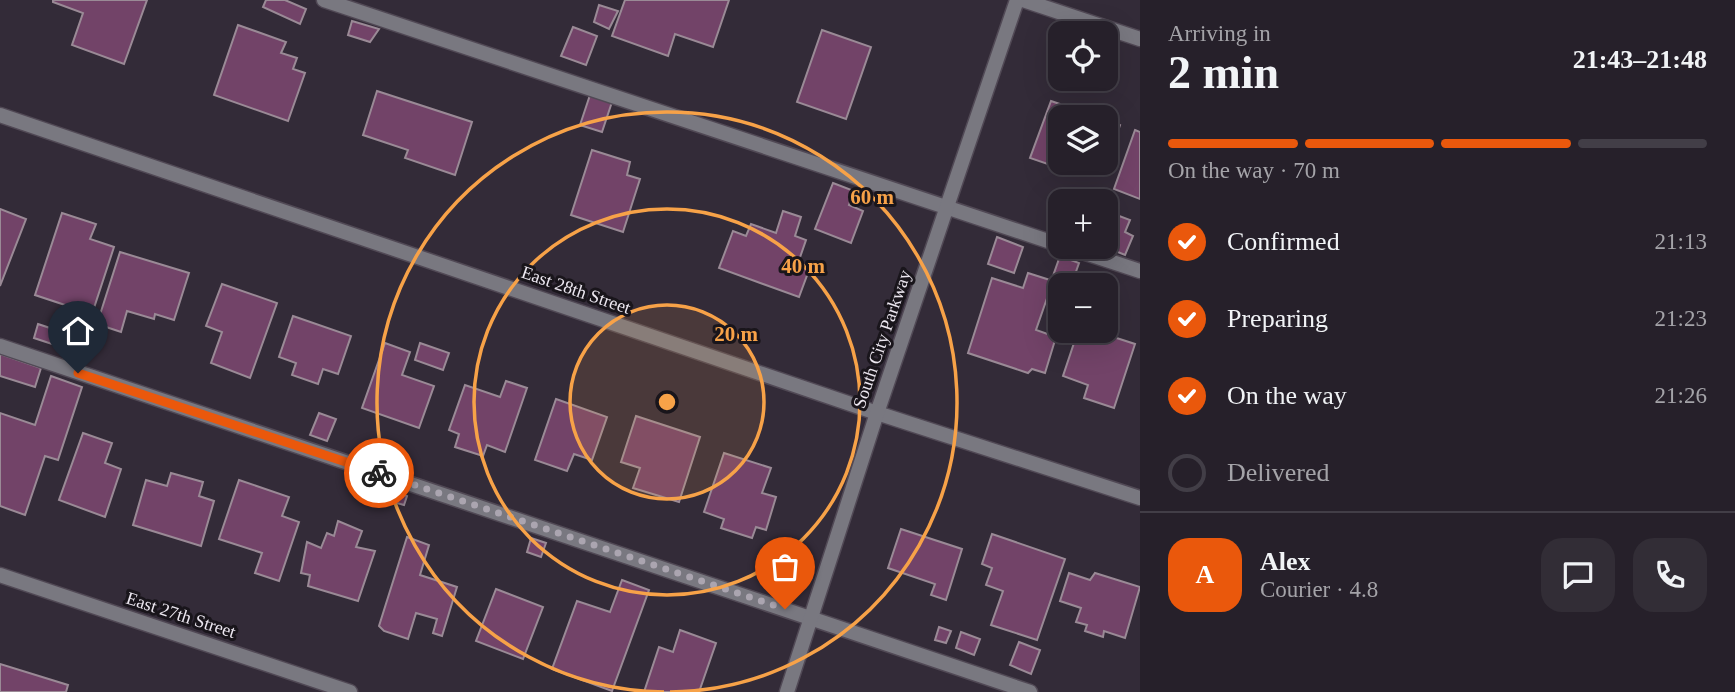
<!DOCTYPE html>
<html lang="en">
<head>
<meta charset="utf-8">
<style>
	:root { --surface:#26202a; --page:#322d36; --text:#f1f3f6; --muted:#a4a3a8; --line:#423e47; --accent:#ea580c }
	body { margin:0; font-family:Georgia,serif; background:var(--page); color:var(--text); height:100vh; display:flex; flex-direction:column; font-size:26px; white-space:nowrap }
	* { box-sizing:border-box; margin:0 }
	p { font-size:23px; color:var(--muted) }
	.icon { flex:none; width:38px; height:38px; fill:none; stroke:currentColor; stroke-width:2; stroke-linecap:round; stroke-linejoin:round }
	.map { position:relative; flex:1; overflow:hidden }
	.panel { display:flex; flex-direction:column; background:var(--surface); width:595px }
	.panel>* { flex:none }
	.controls { position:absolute; left:1048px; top:21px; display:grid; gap:14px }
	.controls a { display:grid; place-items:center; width:70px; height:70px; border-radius:14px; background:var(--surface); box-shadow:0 7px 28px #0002,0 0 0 2px var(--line); font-size:35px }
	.pin { position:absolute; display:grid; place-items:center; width:60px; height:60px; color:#fff; margin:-72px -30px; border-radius:50% 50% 50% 0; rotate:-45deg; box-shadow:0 0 7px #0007 }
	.pin .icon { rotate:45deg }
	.courier { position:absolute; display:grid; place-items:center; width:70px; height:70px; margin:-35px; border:5px solid #ea580c; border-radius:50%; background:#fff; color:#222; box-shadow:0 2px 9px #0007 }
	.headline em { font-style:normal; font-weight:800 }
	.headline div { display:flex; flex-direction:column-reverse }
	.headline { display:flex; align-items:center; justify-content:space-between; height:119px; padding:0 28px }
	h1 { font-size:46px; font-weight:800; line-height:52px }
	.bar { display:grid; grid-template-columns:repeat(4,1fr); gap:10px 7px; align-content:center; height:84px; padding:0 28px }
	.bar i { height:9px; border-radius:5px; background:var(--line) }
	.bar .current { background:var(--accent) }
	.bar p { grid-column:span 4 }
	.line { display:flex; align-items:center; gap:18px; padding:0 28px; border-top:2px solid var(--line) }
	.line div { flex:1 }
	.round { display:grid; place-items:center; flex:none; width:74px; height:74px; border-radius:21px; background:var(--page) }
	ol { padding:0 28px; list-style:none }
	li { display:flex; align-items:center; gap:21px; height:77px }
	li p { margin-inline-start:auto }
	li .icon { padding:7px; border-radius:50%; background:var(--accent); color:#fff; stroke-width:4 }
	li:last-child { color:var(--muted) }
	li i { width:38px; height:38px; border:4px solid var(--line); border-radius:50% }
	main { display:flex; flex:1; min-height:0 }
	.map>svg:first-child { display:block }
</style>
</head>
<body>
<main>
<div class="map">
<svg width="1140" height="692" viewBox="0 0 1140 692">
	<rect width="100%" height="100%" fill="#332b38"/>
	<g fill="#724368" stroke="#9a8a96" stroke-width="2">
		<polygon points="53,0 147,0 124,64 72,45 83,13 53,2"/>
		<polygon points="266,0 285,0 306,9 300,24 263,7"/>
		<polygon points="625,0 729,0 713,47 675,34 668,56 612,36"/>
		<polygon points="599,5 618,11 609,29 594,22"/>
		<polygon points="352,21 379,29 370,42 348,35"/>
		<polygon points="238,25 286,42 281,53 297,58 293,69 305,73 288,121 214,95"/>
		<polygon points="573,27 597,36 586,65 561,56"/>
		<polygon points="822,30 871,47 846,119 797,102"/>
		<polygon points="377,91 472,122 455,175 405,158 408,150 363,135"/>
		<polygon points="590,95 612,102 602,132 580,125"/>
		<polygon points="1051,101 1098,117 1060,117 1060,163 1081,163 1077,174 1030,158"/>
		<polygon points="1106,120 1120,125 1106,166 1096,163 1106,163"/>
		<polygon points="1135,130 1140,132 1140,199 1114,189"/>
		<polygon points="592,150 630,162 627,175 640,179 623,232 571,215"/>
		<polygon points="833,183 854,191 849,205 863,211 851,243 815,229"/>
		<polygon points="0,209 26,219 0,286"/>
		<polygon points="783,211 801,217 795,236 806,240 797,266 809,270 799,297 719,268 733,231 746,236 751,224 776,233"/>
		<polygon points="1106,211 1130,220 1125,232 1133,236 1125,255 1106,247"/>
		<polygon points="62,213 96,224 90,239 114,247 92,314 35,295"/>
		<polygon points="997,237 1023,247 1014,273 988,264"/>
		<polygon points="120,252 189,273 174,320 155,314 154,319 127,311 121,332 97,324"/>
		<polygon points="1060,256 1079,263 1072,283 1053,276"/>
		<polygon points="1028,273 1053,281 1036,330 1056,337 1045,373 1032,369 1028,373 968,353 992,278 1023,288"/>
		<polygon points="222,284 277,303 250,378 211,363 222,332 206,326"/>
		<polygon points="293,316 351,336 338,374 323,369 318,384 292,375 296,363 279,357"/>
		<polygon points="38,324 56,330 52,344 34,338"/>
		<polygon points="1078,331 1095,331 1135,344 1114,408 1084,398 1088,385 1063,376"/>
		<polygon points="385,343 410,352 402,375 434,386 419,428 362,408"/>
		<polygon points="420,343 449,353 443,370 415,360"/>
		<polygon points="0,354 41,368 35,387 0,376"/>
		<polygon points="51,376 82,387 58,460 45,456 25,515 0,506 0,413 35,425"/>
		<polygon points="506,381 527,388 505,452 487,445 483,456 455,447 459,434 449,430 465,385 500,397"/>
		<polygon points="556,399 607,417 592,460 574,454 567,471 535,460"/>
		<polygon points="319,413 336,419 327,441 310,435"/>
		<polygon points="636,416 700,437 679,502 633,488 640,468 621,462"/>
		<polygon points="83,433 112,443 105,463 121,469 105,517 59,500"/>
		<polygon points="724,453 771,468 762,493 776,497 766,530 756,527 752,538 721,528 724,519 704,512"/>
		<polygon points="171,473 203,482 199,496 214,501 201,546 133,525 146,480 167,486"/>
		<polygon points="239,480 289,497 282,516 299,522 279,581 255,573 262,553 219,539"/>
		<polygon points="394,491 407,496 404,505 390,501"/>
		<polygon points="338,521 362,531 356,547 375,551 358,601 308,586 310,575 301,573 307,542 321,548 327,533 334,536"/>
		<polygon points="901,529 962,549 946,600 931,595 935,584 888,568"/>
		<polygon points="992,534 1065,559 1037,640 991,625 1003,591 986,585 992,568 982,564"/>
		<polygon points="407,537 429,545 420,575 457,587 442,636 433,633 437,619 416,613 408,639 384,631 379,626"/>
		<polygon points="531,538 546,543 541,557 527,552"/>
		<polygon points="1069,573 1090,580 1095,573 1140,587 1125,638 1104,631 1103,637 1085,631 1087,625 1076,622 1081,608 1060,601"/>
		<polygon points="622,580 649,590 612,691 552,669 577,601 610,612"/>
		<polygon points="496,589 543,607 523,659 476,641"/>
		<polygon points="939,627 951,631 946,643 935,640"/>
		<polygon points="680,630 716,643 699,692 644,692 659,647 673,652"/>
		<polygon points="961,632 980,639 974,655 956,648"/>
		<polygon points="1019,642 1040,650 1031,674 1010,665"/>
		<polygon points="0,664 68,685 66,692 0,692"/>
	</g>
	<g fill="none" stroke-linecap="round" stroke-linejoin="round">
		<g stroke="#514955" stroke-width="17">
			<g id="service">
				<polyline points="324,0 1060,245"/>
				<polyline points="1067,247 1140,271"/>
				<polyline points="0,346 1030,692"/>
			</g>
		</g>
		<g stroke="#514955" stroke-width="17">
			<g id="minor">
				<polyline points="1023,0 1140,39"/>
				<polyline points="0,115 877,413 1140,498"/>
				<polyline points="0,575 350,692"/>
				<polyline points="787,692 877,413 1017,0"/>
			</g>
		</g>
		<use href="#service" stroke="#797880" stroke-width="14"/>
		<use href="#minor" stroke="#797880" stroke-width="14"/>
	</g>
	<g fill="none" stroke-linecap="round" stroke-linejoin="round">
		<polyline stroke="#aba5b0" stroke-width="7" stroke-dasharray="0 12.6" points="379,473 785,609"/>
		<polyline stroke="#ea580c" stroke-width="9" points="78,373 379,473"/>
	</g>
	<circle cx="667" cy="402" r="97" fill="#f7a248" fill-opacity=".12"/>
	<g fill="none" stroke="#f7a248" stroke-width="3.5">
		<circle cx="667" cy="402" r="97"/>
		<circle cx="667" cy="402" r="193"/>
		<path d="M664 692A290 290 0 1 1 670 692"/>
	</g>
	<g text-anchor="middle" stroke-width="6" stroke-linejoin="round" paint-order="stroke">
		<g font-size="18" fill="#ece7f0" stroke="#19151b">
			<text transform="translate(576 290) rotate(19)" y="6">East 28th Street</text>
			<text transform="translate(882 339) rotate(-71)" y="6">South City Parkway</text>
			<text transform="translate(181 615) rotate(18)" y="6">East 27th Street</text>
		</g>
	</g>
	<circle cx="667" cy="402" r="10" fill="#f7a248" stroke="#19151b" stroke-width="3.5"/>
	<g font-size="21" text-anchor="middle" font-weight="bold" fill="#f7a248" stroke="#19151b" stroke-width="6" stroke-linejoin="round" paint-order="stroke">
		<text x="872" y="204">60 m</text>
		<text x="803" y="273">40 m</text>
		<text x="736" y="341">20 m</text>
	</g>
</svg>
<div class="controls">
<a><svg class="icon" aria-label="locate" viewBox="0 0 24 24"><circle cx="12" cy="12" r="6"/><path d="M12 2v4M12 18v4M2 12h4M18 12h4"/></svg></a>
<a><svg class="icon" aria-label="layers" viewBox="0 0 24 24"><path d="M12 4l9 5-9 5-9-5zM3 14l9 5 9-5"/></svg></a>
<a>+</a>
<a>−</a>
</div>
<div class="pin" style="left:785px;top:609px;background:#ea580c"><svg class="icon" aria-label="bag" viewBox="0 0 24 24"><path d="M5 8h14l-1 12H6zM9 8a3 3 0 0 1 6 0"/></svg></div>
<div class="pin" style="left:78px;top:373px;background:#1f2937"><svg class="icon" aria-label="home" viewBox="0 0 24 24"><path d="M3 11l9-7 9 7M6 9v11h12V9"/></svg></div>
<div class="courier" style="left:379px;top:473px"><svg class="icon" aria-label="bike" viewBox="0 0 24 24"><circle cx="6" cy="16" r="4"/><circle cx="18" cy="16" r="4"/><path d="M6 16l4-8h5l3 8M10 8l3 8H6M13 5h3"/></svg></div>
</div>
<section class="panel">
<div class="headline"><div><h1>2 min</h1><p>Arriving in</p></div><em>21:43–21:48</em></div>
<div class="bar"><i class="current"></i><i class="current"></i><i class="current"></i><i></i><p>On the way · 70 m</p></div>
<ol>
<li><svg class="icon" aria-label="check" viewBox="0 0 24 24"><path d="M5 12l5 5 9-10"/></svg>Confirmed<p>21:13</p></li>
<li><svg class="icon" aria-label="check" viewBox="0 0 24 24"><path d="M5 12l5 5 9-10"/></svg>Preparing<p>21:23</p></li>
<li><svg class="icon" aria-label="check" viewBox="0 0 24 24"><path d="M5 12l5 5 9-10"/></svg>On the way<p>21:26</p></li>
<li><i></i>Delivered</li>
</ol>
<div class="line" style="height:126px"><b class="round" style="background:var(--accent);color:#fff">A</b><div><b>Alex</b><p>Courier · 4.8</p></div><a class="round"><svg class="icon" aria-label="chat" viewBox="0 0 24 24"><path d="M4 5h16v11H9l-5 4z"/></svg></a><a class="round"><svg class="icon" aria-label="phone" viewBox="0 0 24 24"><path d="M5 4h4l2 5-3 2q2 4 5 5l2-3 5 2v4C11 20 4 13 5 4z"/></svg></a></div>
</section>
</main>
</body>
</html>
